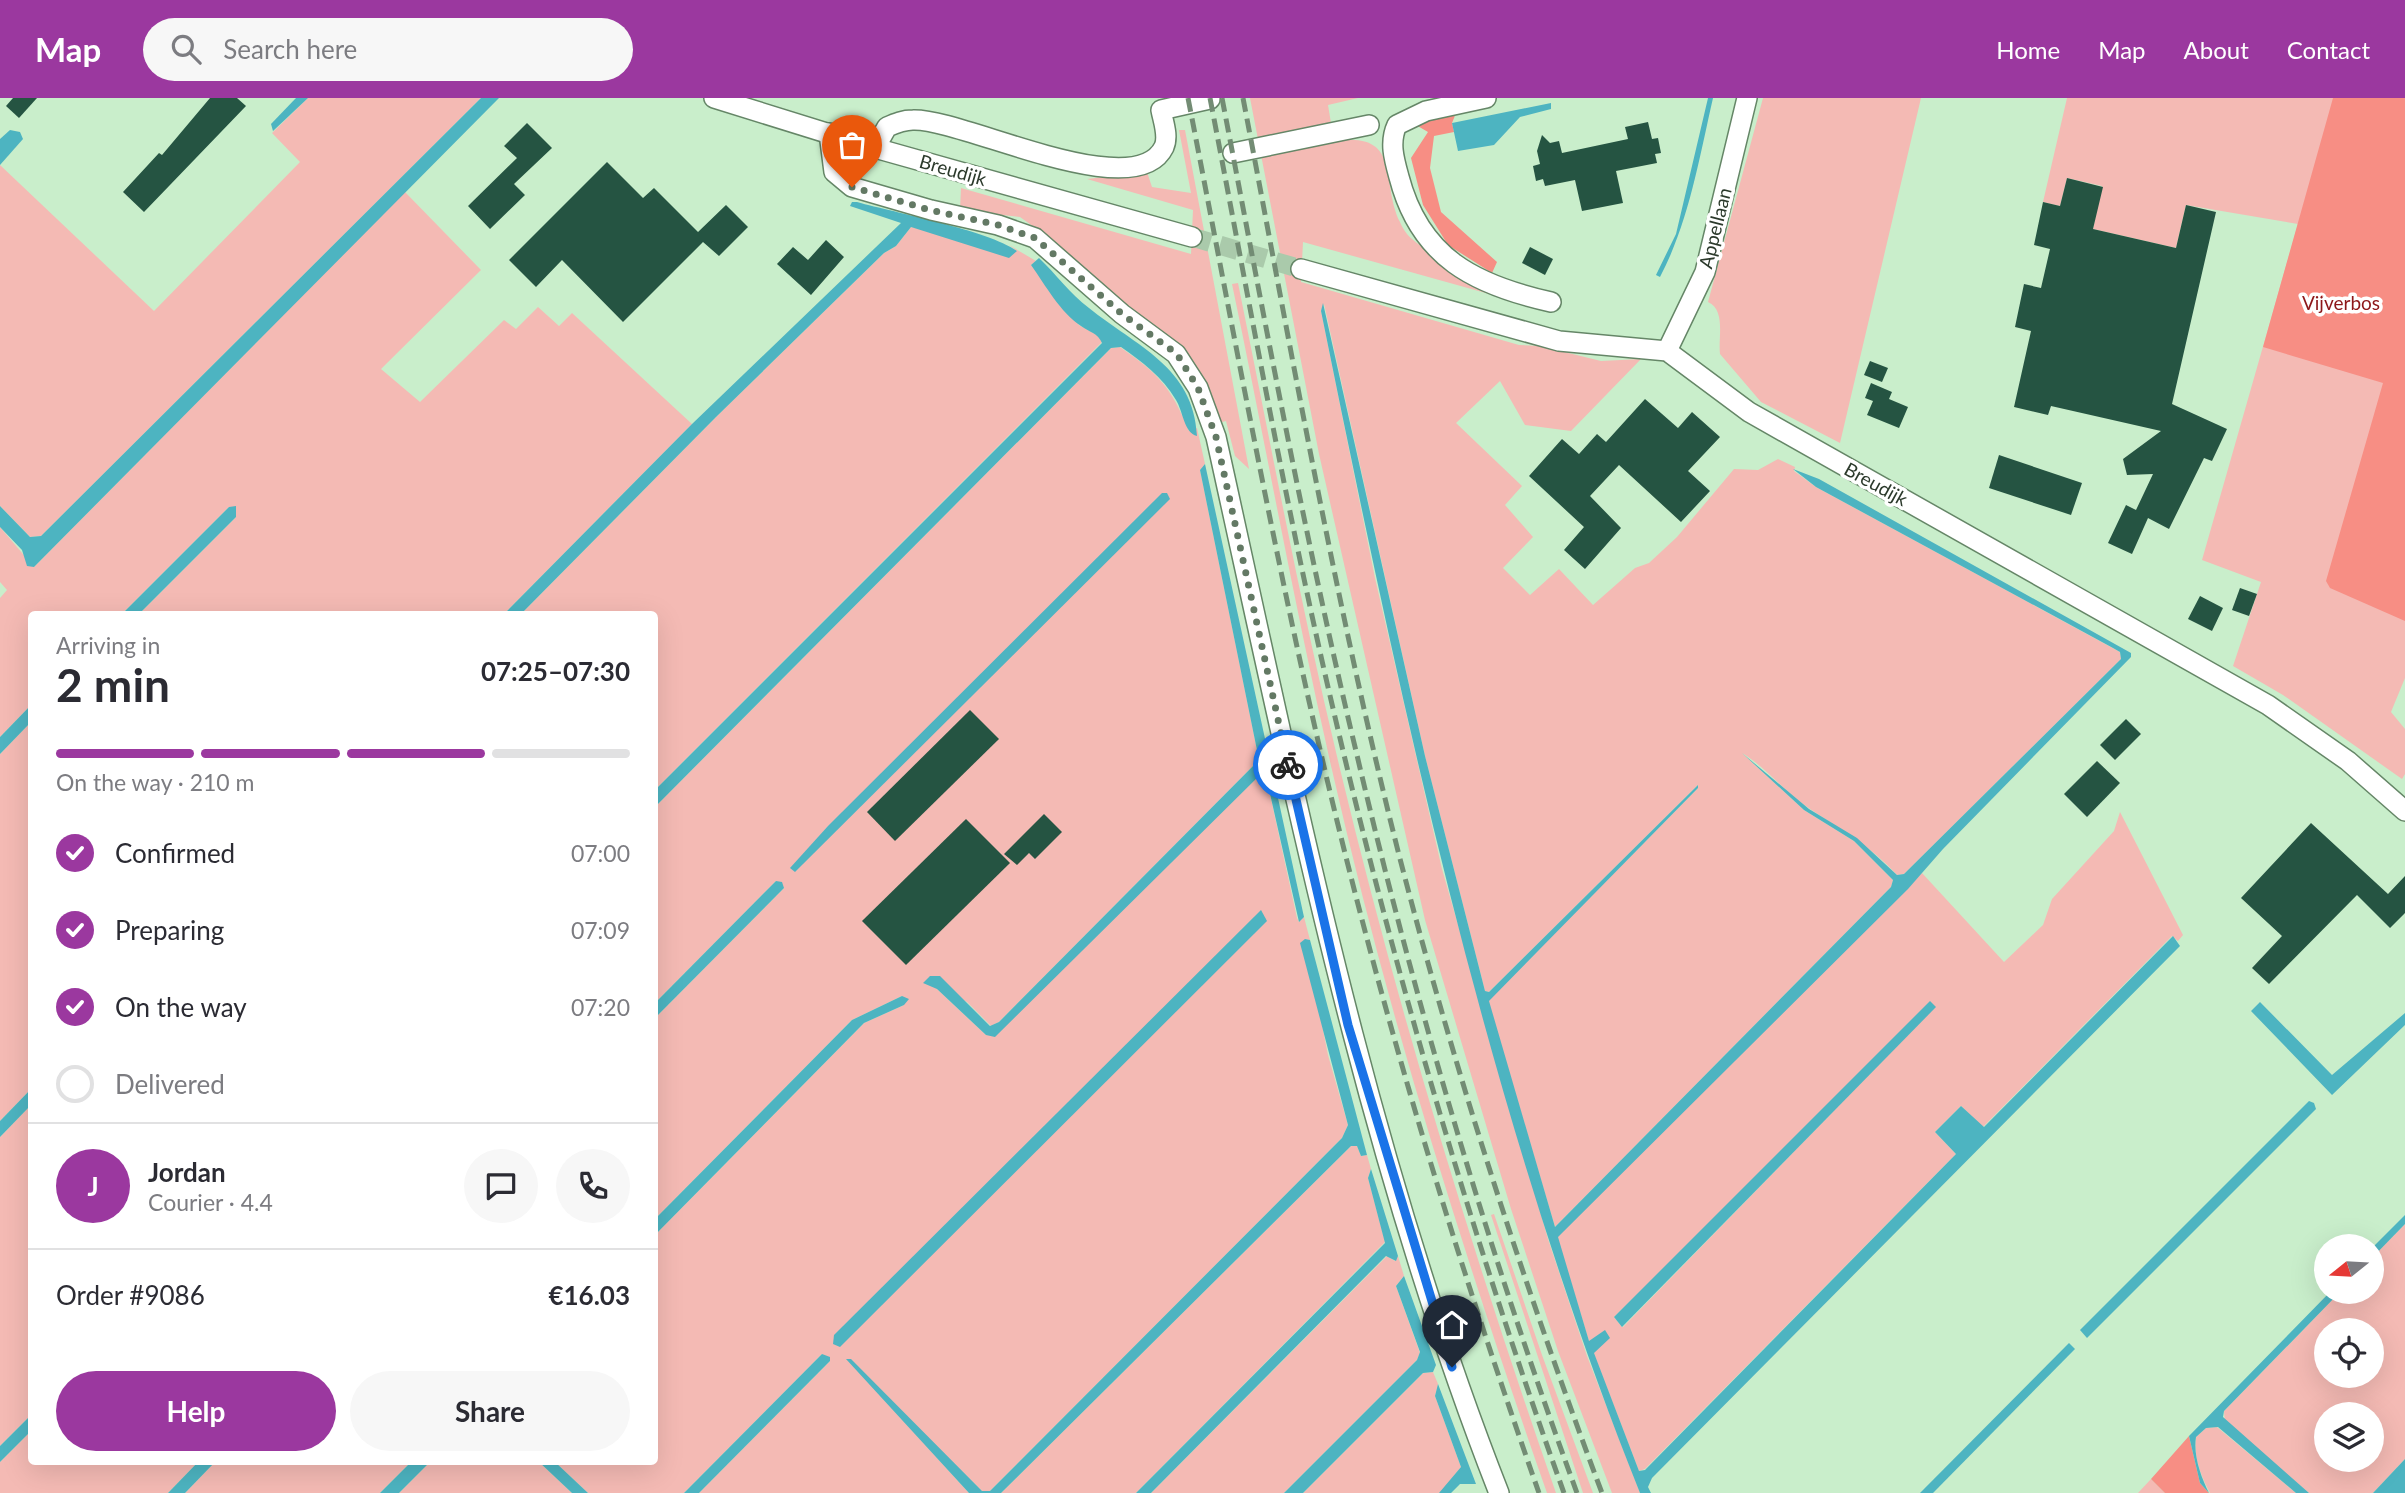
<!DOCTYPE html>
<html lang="en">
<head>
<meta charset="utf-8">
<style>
	:root { --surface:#fff; --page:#f7f7f7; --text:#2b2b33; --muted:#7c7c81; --line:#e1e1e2; --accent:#9b389f }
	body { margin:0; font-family:Lato,sans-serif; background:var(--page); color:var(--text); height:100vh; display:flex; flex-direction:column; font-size:26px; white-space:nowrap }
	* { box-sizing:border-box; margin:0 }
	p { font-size:23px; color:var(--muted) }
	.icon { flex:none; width:38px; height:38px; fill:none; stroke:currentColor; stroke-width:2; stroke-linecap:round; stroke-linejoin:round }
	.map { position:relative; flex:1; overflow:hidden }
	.details { position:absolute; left:28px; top:513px; width:630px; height:854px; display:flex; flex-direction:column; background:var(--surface); border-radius:7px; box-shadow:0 7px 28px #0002 }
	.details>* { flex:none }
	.needle { width:46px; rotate:252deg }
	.fabs { position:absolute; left:2314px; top:1136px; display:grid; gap:14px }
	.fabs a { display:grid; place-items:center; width:70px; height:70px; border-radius:50%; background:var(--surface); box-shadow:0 7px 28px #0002; font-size:35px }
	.pin { position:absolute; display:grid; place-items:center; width:60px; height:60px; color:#fff; margin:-72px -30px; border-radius:50% 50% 50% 0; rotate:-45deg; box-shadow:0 0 7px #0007 }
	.pin .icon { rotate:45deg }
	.courier { position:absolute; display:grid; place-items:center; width:70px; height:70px; margin:-35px; border:5px solid #1a73e8; border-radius:50%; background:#fff; color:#222; box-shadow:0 2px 9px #0007 }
	.overview em { font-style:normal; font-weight:700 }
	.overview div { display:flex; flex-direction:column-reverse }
	.overview { display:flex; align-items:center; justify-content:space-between; height:119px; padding:0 28px }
	h1 { font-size:46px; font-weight:700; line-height:52px }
	.bar { display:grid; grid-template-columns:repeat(4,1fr); gap:10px 7px; align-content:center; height:84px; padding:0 28px }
	.bar i { height:9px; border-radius:5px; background:var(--line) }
	.bar .on { background:var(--accent) }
	.bar p { grid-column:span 4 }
	.line { display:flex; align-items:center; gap:18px; padding:0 28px; border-top:2px solid var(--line) }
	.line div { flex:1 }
	.round { display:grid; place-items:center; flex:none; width:74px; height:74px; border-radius:37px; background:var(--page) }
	ol { padding:0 28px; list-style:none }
	li { display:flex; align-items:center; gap:21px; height:77px }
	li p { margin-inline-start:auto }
	li .icon { padding:7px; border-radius:50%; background:var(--accent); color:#fff; stroke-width:4 }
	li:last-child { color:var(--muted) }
	li i { width:38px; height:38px; border:4px solid var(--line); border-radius:50% }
	.button { display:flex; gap:14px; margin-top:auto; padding:14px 28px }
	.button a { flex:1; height:80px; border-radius:42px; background:var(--accent); color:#fff; font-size:28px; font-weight:700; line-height:80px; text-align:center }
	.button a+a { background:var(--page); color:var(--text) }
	header { display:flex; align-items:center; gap:42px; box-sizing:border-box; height:98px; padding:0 35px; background:var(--accent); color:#fff }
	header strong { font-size:33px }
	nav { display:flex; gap:38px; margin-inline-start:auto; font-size:24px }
	.search { width:490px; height:63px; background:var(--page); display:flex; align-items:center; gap:18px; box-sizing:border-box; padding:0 24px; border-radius:38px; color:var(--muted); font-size:26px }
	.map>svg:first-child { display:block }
</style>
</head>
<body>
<header>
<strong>Map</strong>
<div class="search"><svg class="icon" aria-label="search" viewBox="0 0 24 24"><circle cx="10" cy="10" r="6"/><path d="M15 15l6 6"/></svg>Search here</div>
<nav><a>Home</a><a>Map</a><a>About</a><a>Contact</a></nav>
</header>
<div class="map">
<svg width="2405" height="1395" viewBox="0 0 2405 1395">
	<rect width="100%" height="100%" fill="#c9eecb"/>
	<g fill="#f4bab4" fill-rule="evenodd">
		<polygon points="308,0 481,0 41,438 30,439 0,408 0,67 154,213 300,64 272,35"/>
		<path d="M 1250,0 L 1358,0 L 1328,7 L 1334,43 C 1403,33 1380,83 1400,124 C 1405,137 1414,143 1425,151 L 1543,211 L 1303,144 L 1301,184 L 1519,247 L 1540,248 L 1601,263 L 1641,261 L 1571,333 L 1525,327 L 1500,283 L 1456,325 L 1522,388 L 1505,407 L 1533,439 L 1503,470 L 1530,497 L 1559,471 L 1593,507 L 1635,470 L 1649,465 L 1677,439 L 1734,371 L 1758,372 L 1778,361 L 1795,369 L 1794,373 L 1816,389 L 2120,554 L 2121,561 L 2114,568 L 1904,776 L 1897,777 C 1872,749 1840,731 1810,711 C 1785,695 1766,669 1742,655 L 1804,712 L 1854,743 L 1893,782 L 1891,789 L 1555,1129 L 1488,903 L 1698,690 L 1698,687 L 1489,894 L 1485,893 L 1425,658 L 1324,206 L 1321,213 L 1375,480 L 1442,771 L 1548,1141 L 1587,1258 L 1640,1395 L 1612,1395 L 1558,1253 L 1511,1111 L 1425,822 L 1319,356 Z"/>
		<path d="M 1763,0 L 1921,0 L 1840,345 L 1761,304 L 1720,256 C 1718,239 1726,212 1708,204 Z"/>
		<polygon points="2067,0 2405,0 2405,580 2391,614 2405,631 2405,676 2402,681 2283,597 2233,568 2261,484 2202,462 2298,126 2186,107 2176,150 2093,131 2102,88 2067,80 2060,108 2043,104"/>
		<polygon points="1179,32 1185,32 1249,371 1235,358 1226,323 1218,325 1187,261 1076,170 1058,146 1020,119 960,112 961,90 1191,156 1193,112 1087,81 1147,74 1152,89 1191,95"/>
		<polygon points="405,94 481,172 381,271 420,304 504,222 516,231 538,209 559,228 572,215 692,326 504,516 139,516 236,419 229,409 122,516 32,516 31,607 0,639 0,500 7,492 0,484 0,429 34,469"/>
		<polygon points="911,129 1017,153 1009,147 1036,163 1031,167 1079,227 1099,238 1102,244 655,692 654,516 521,516 716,319 884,155 896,148"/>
		<path d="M 1238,185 C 1271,347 1301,510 1340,671 C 1399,916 1473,1157 1556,1395 L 1547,1395 C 1464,1158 1388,918 1332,672 C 1295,511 1266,348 1232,186 Z"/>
		<path d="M 1120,249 C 1159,276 1171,289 1189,333 L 1197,330 L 1205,366 L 1200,372 L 1259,662 L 999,924 L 991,928 L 967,904 L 937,891 L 986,937 L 1260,677 L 1266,678 L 1297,820 L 1299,824 L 1304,819 L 1310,842 L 1305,841 L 1328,957 L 1348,1027 L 1342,1040 L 990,1393 L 982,1393 L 847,1261 L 969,1395 L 699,1395 L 830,1263 L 822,1256 L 684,1395 L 588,1395 L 554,1363 L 654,1363 L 655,1137 L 864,925 L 904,907 L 902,898 L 852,922 L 655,1121 L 655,920 L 784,790 L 776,783 L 655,905 L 655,709 L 1111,250 Z"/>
		<polygon points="31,624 31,991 0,1023 0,656"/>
		<path d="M 2120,714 L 2183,837 L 2178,843 L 2172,838 L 1983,1029 L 1961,1008 L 1935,1034 L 1956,1056 L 1645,1371 L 1639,1373 L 1589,1243 L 1557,1139 L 1922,775 L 2004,864 L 2043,827 L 2052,801 L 2114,733 ZM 1935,909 L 1623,1229 L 1622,1229 L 1614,1219 Z"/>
		<polygon points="31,1007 31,1317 0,1348 0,1039"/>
		<polygon points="1351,1048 1357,1048 1361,1058 1367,1057 1371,1071 1368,1080 1385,1144 1136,1395 1001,1395"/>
		<polygon points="1494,1116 1542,1257 1593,1395 1583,1395 1491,1117"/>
		<path d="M 2405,1126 L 2405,1361 L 2373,1395 L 2309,1395 L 2225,1325 L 2224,1313 L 2340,1194 L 2371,1194 L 2371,1161 ZM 2326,1232 L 2371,1232 L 2371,1278 L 2326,1278 ZM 2326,1316 L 2371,1316 L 2371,1362 L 2326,1362 Z"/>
		<polygon points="1387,1158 1395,1163 1398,1158 1404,1178 1396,1188 1420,1255 1417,1262 1284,1395 1151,1395"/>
		<polygon points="1433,1274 1438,1286 1435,1298 1461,1369 1440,1395 1303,1395 1423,1275"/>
		<path d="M 2217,1329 L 2296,1395 L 2210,1395 C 2201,1379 2193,1357 2196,1339 L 2206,1330 Z"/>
		<polygon points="31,1333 32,1363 199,1363 168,1395 0,1395 0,1364"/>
		<polygon points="216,1363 412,1363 380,1395 185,1395"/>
		<polygon points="431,1363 538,1363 572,1395 399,1395"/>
		<polygon points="2151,1381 2165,1395 2138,1395"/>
	</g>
	<g fill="#f78e84">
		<polygon points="2333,0 2405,0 2405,523 2330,490 2326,483 2383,285 2263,249"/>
		<polygon points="1456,15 1452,25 1454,34 1434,38 1430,70 1441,114 1497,164 1492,175 1448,147 1423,107 1411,60 1428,34 1416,27 1431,18"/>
		<polygon points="2189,1338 2200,1385 2209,1395 2165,1395 2151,1381"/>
	</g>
	<g fill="#4db4c1">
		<polygon points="296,0 308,0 273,33 271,26"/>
		<polygon points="481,0 499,0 34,469 27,468 22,452 0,429 0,408 30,439 41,438"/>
		<path d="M 1708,0 L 1713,0 C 1699,61 1689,124 1660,179 L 1656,177 L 1676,136 Z"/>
		<polygon points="1551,5 1551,11 1520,19 1494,47 1458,53 1452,25"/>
		<polygon points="10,32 20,34 23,41 0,67 0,41"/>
		<path d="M 857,104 C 896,115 987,132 1017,153 L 1009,160 L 911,129 L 896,148 L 884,155 L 716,319 L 521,516 L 504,516 L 692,326 L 901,125 L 850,108 L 852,104 Z"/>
		<path d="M 1039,160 C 1056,176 1070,196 1089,210 C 1136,248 1194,269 1197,338 C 1184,335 1183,313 1176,302 C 1162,278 1142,264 1121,249 L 1111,250 L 655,709 L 655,692 L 1102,245 C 1098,235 1089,234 1081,228 C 1060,214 1046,188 1031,167 Z"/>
		<path d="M 1323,205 L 1425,658 L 1485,893 L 1489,894 L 1698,687 L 1698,690 L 1489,903 L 1555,1129 L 1891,789 L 1893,782 L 1854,743 L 1804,712 L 1742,655 L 1809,711 L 1857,740 L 1897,777 L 1904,776 L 2121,561 L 2120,554 L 2113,550 L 1816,389 L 1793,371 L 1819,381 L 2131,555 L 2131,559 L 1943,751 L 1908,791 L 1558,1139 L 1589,1243 L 1605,1232 L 1610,1240 L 1594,1255 L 1639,1373 L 1645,1372 L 1956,1056 L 1935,1034 L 1961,1008 L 1984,1029 L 2173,838 L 2180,848 L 1652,1380 L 1648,1389 L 1651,1395 L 1640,1395 C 1488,1015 1402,613 1321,213 Z"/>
		<polygon points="1205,366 1304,819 1299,824 1266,678 1260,677 995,939 986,937 937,891 923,885 930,878 940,878 990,928 999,924 1259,662 1200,372"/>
		<polygon points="1162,395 1167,395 1170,401 795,774 790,770 828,728"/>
		<polygon points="236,408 236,419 139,516 122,516 229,409"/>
		<polygon points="31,607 31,624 0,656 0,639"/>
		<polygon points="776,783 782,784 784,790 655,920 655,905"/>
		<polygon points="1261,812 1267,823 840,1249 833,1246 834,1237"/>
		<polygon points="1305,841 1310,842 1367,1057 1361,1058 1357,1048 1351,1048 1001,1395 969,1395 846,1261 851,1261 982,1393 990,1393 1342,1040 1348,1027 1300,845"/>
		<polygon points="902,898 909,901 904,907 864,925 655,1137 655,1121 852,922"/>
		<polygon points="1930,903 1936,909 1622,1229 1614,1219"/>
		<polygon points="2260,904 2332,977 2405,915 2405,927 2332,997 2251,913"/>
		<polygon points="31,991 31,1007 0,1039 0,1023"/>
		<polygon points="2309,1003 2314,1005 2316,1011 2087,1240 2080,1232"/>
		<polygon points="1371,1071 1398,1158 1396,1163 1386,1158 1151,1395 1136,1395 1385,1145 1368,1080"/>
		<polygon points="2405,1117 2405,1126 2371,1161 2371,1151"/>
		<polygon points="1404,1178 1436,1267 1433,1274 1423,1275 1303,1395 1284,1395 1417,1262 1420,1254 1396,1188"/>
		<path d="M 2330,1194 L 2340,1194 L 2224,1313 L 2223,1319 L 2309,1395 L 2296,1395 L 2218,1329 L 2206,1330 L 2196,1339 C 2193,1357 2201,1379 2209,1395 L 2200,1385 L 2189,1338 Z"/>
		<polygon points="2069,1245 2075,1251 1933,1395 1920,1395"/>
		<polygon points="822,1256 830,1259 830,1263 699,1395 684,1395"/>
		<polygon points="1438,1286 1476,1386 1460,1386 1451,1395 1439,1395 1461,1369 1435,1298"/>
		<polygon points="31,1317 31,1333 0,1364 0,1348"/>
		<polygon points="2405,1361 2405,1395 2373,1395"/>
		<polygon points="199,1363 216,1363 185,1395 168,1395"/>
		<polygon points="412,1363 431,1363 399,1395 380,1395"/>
		<polygon points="538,1363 554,1363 588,1395 572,1395"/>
	</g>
	<g fill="#255442">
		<polygon points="13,0 37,0 19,20 6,8"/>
		<polygon points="210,0 237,0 246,8 144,114 123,94 159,55 162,57"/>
		<polygon points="1648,24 1652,41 1658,40 1661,55 1655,56 1657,65 1616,73 1623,105 1582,113 1575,82 1545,88 1543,81 1536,83 1533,68 1540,66 1537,53 1542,37 1550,45 1559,43 1562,55 1628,41 1625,29"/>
		<polygon points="527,25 552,50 514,86 525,97 490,131 468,108 517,60 504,48"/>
		<polygon points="607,64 643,100 654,90 698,134 726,107 748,129 719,158 703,144 623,224 562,162 536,189 509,162"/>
		<polygon points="2067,80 2103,89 2093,131 2176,150 2186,107 2216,114 2172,306 2227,331 2212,363 2204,360 2169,431 2148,420 2132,456 2108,445 2126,407 2136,412 2153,376 2127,377 2123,361 2161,333 2051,308 2048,317 2014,309 2031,233 2015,229 2024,186 2041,190 2050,151 2034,147 2043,104 2060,108"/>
		<polygon points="826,142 844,159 811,197 777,166 793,149 808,162"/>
		<polygon points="1530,149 1553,161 1545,177 1522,165"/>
		<polygon points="1870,263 1888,270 1882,284 1864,277"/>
		<polygon points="1871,285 1892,294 1889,301 1908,309 1899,330 1867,317 1873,303 1865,300"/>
		<polygon points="1645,301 1678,330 1692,314 1720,339 1688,373 1710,393 1681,424 1619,367 1590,398 1621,430 1585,471 1564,452 1584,429 1529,378 1562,341 1579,356 1597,336 1606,344"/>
		<polygon points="1999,357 2082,385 2071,417 1989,390"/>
		<polygon points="2240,490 2257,496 2249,518 2232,512"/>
		<polygon points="2200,498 2223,510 2212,533 2188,521"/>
		<polygon points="970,612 999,641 895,743 867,714"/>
		<polygon points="2126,621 2141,636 2115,662 2100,647"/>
		<polygon points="2097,663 2120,685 2087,719 2064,696"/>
		<polygon points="1044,716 1062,734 1035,761 1029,755 1017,767 1004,756"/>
		<polygon points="966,721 1010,765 906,867 862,823"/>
		<polygon points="2311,725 2388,796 2405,778 2405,815 2390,830 2357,797 2269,886 2252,870 2282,838 2241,800"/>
	</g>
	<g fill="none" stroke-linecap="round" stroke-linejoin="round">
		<polyline stroke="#aacaab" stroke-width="19" stroke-dasharray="19 10" stroke-linecap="butt" points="1192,139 1301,171"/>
		<g stroke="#658667" stroke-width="22">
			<g id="minor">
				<polyline points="714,0 875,50 1192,139"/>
				<path d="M 1486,0 L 1426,13 L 1397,27 C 1389,44 1394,61 1399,79 C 1420,160 1475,187 1551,204"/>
				<path d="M 829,35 L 834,74 L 852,89 L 931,112 L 998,127 L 1035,140 L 1122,216 L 1176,256 L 1198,290 L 1216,339 C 1295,696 1365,1054 1499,1395"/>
				<path d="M 875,50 L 887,29 C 896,25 903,22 913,22 C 962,20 1135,109 1164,49 C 1169,38 1163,23 1161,12 L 1210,1"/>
				<polyline points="1233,55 1369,27"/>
				<polyline points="1301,171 1559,243 1667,253 1749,314 2268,607 2348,663 2405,713"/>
				<polyline points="1667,253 1705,174 1747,0"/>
			</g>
		</g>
		<use href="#minor" stroke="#fff" stroke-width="19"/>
		<g stroke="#738c74" stroke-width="5" stroke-dasharray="14 7" stroke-linecap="butt">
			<path d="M 1188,0 C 1231,220 1271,441 1322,660 C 1380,909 1454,1154 1539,1395"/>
			<path d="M 1210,0 C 1248,197 1283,394 1328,589 C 1391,862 1469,1131 1564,1395"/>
			<path d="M 1222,0 C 1264,218 1304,437 1356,653 C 1415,904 1488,1153 1577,1395"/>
			<path d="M 1243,0 C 1291,251 1335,504 1398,753 C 1454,971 1523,1185 1602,1395"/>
		</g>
	</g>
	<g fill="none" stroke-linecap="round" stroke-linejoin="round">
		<polyline stroke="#637964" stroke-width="7" stroke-dasharray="0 12.6" points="852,89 930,112 998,127 1035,140 1122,216 1177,256 1198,290 1216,339 1288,667"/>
		<polyline stroke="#1a73e8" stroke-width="9" points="1288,667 1348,927 1452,1269"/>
	</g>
	<g text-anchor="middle" stroke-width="7" stroke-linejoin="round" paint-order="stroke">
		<g font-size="19" fill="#2c3a2c" stroke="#fff">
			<text transform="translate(953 72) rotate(16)" y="7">Breudijk</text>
			<text transform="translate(1715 130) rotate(-76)" y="7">Appellaan</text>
			<text transform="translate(1876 386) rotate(29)" y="7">Breudijk</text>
		</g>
		<g font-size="19" fill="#8d1719" stroke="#fff">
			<text x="2341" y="212">Vijverbos</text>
		</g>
	</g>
</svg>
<div class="fabs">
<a><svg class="needle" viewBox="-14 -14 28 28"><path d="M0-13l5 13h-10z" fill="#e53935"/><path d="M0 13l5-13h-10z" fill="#7c7c81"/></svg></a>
<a><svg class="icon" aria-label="locate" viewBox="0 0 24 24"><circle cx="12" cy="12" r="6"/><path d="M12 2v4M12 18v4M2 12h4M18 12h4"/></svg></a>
<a><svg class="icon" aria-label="layers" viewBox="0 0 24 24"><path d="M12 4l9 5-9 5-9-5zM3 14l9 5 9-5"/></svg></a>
</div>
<div class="pin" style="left:852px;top:89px;background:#ea580c"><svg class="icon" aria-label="bag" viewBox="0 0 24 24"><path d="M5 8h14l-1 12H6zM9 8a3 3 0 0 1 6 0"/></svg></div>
<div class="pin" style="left:1452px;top:1269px;background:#1f2937"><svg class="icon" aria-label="home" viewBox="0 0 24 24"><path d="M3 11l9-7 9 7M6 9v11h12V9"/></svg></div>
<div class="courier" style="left:1288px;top:667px"><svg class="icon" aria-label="bike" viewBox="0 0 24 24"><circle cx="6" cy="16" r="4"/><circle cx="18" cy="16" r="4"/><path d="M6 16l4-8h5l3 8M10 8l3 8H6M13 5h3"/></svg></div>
<section class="details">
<div class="overview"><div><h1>2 min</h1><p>Arriving in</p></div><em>07:25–07:30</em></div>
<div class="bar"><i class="on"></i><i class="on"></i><i class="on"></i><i></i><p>On the way · 210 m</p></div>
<ol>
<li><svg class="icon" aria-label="check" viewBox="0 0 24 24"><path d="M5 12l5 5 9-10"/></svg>Confirmed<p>07:00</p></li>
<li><svg class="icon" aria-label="check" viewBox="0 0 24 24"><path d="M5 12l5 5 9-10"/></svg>Preparing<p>07:09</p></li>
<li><svg class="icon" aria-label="check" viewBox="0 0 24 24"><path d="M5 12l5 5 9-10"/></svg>On the way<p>07:20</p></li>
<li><i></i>Delivered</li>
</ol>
<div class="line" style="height:126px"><b class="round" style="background:var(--accent);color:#fff">J</b><div><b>Jordan</b><p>Courier · 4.4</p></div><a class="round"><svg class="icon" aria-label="chat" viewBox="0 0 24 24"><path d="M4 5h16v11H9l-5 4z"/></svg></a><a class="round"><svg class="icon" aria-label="phone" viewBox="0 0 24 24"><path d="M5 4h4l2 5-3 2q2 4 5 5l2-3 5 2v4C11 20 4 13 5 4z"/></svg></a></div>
<div class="line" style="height:91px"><div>Order #9086</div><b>€16.03</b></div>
<div class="button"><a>Help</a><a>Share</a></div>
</section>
</div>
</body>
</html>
